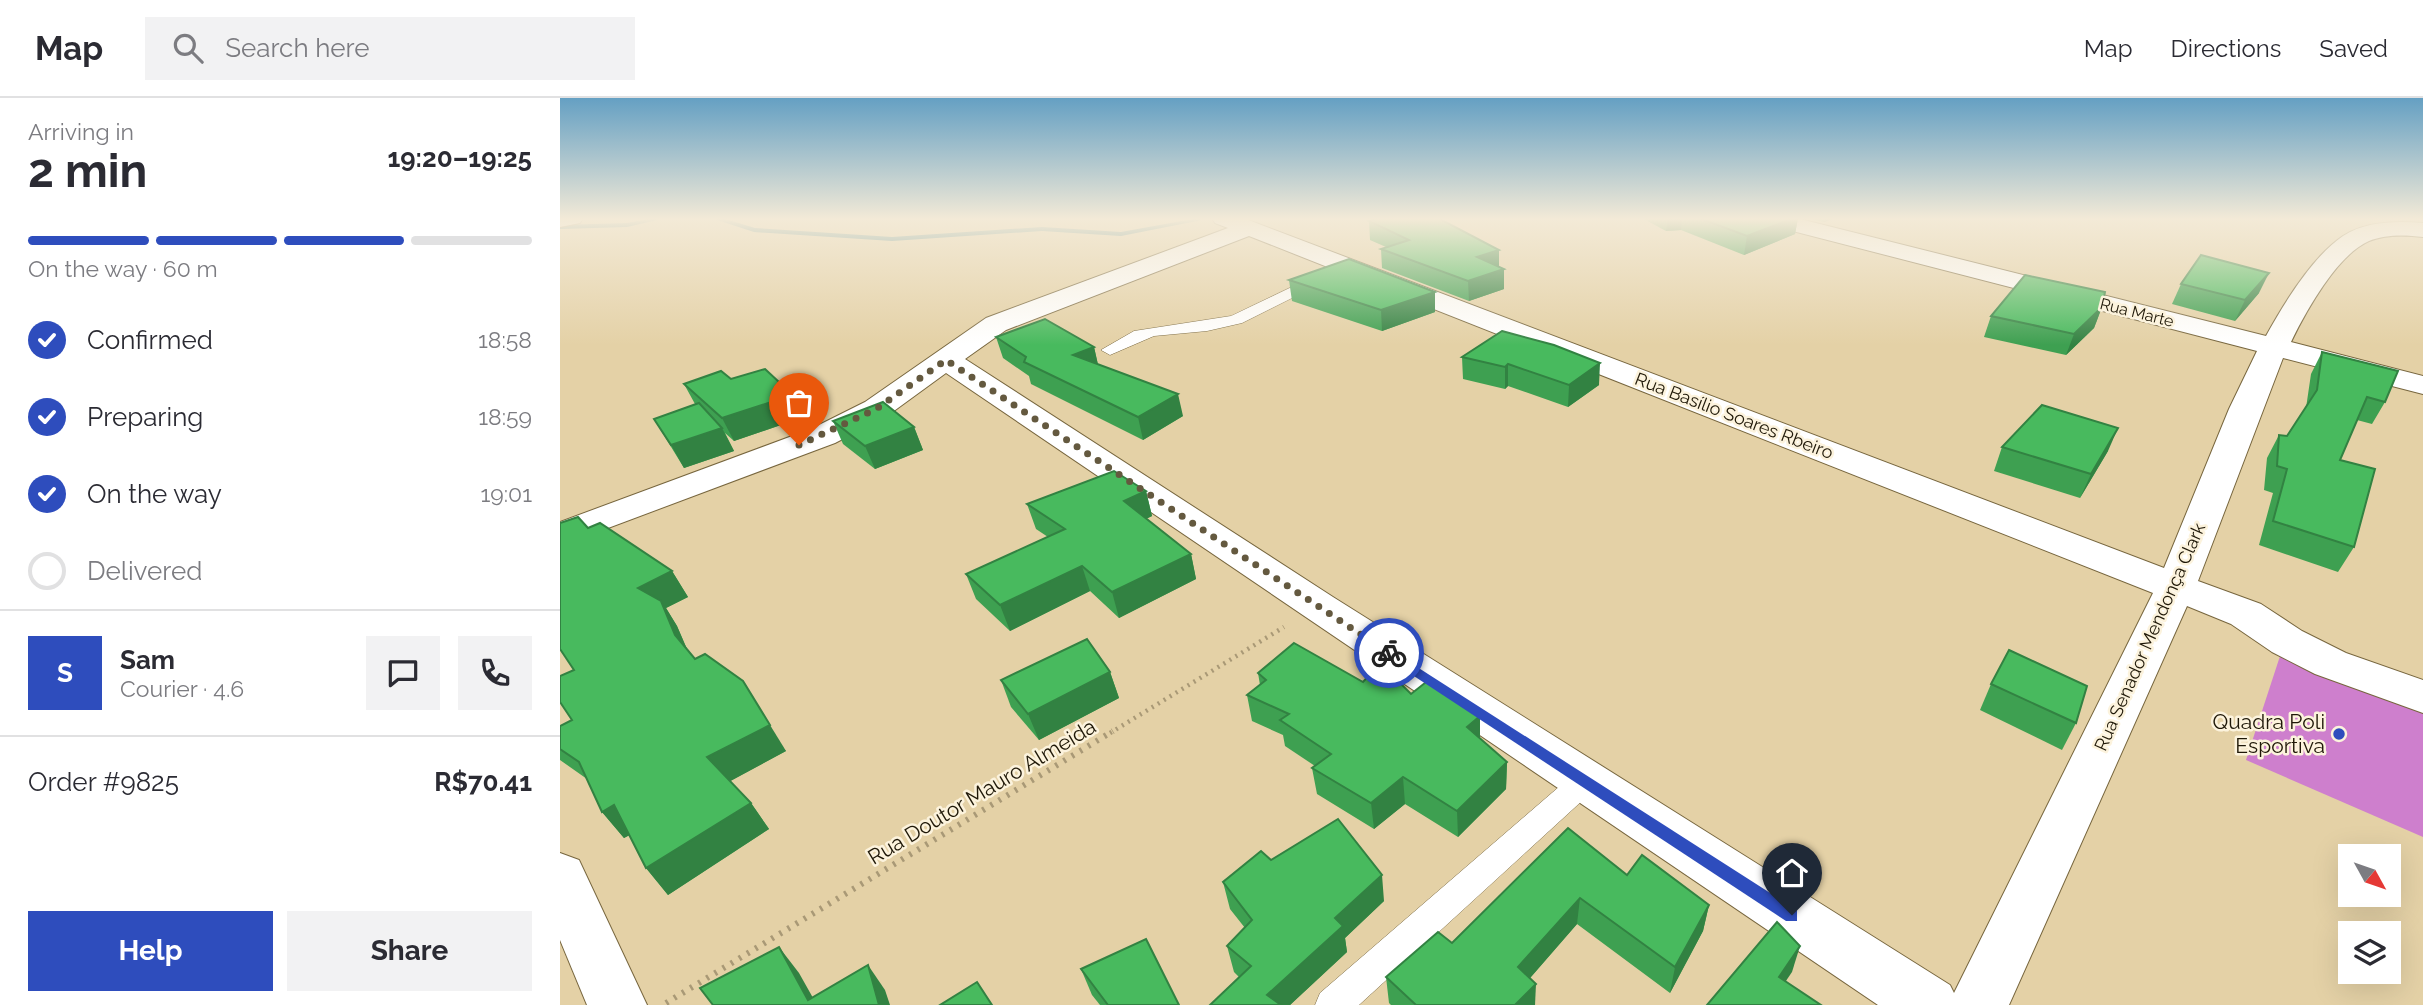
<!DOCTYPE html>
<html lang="en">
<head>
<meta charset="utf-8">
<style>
	:root { --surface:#fff; --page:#f2f2f3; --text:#2b2b33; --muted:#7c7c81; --line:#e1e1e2; --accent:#2e4dbd }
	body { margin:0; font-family:Raleway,sans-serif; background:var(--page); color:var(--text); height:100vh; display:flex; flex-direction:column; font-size:26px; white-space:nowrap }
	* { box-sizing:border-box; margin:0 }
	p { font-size:23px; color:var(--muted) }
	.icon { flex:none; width:38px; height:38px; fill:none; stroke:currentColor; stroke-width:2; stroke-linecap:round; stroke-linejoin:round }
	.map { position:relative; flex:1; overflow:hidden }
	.sheet { display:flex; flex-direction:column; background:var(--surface); width:560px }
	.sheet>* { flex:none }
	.needle { width:46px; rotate:130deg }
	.fabs { position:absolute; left:1778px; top:746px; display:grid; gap:14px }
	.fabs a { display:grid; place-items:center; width:63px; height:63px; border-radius:0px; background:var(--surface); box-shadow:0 7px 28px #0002; font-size:35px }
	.pin { position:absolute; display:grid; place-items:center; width:60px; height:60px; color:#fff; margin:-72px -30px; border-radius:50% 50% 50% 0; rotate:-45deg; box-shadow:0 0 7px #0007 }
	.pin .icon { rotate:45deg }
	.courier { position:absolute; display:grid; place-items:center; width:70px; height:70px; margin:-35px; border:5px solid #2e4dbd; border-radius:50%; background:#fff; color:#222; box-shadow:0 2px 9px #0007 }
	.headline em { font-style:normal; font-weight:700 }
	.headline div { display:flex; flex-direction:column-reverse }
	.headline { display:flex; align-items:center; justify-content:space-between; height:119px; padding:0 28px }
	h1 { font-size:46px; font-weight:700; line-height:52px }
	.bar { display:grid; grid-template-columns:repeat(4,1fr); gap:10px 7px; align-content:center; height:84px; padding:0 28px }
	.bar i { height:9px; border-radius:5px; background:var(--line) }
	.bar .selected { background:var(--accent) }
	.bar p { grid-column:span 4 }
	.line { display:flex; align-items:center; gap:18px; padding:0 28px; border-top:2px solid var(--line) }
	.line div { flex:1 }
	.round { display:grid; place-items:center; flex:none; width:74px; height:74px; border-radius:0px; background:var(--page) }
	ol { padding:0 28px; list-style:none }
	li { display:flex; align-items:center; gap:21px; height:77px }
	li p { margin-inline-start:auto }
	li .icon { padding:7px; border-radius:50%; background:var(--accent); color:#fff; stroke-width:4 }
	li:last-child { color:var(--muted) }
	li i { width:38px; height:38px; border:4px solid var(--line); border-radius:50% }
	.action { display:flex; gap:14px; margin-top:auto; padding:14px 28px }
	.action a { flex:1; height:80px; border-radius:0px; background:var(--accent); color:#fff; font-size:28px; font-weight:700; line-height:80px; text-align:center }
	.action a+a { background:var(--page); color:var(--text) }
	header { display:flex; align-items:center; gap:42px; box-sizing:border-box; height:98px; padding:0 35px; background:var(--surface); border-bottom:2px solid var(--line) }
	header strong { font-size:33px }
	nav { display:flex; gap:38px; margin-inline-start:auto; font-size:24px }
	.search { width:490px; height:63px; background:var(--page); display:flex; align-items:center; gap:18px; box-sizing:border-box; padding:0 24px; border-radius:0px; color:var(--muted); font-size:26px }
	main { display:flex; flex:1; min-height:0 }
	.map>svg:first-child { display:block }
</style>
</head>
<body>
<header>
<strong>Map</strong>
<div class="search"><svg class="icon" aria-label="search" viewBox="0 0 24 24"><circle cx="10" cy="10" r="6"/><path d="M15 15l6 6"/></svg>Search here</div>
<nav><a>Map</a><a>Directions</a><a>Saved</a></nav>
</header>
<main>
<section class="sheet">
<div class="headline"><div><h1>2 min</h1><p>Arriving in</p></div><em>19:20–19:25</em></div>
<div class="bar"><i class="selected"></i><i class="selected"></i><i class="selected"></i><i></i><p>On the way · 60 m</p></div>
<ol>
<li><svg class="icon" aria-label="check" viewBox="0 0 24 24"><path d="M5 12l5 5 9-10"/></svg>Confirmed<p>18:58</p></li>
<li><svg class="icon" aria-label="check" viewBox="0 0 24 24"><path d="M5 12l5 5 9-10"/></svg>Preparing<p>18:59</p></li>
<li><svg class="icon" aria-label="check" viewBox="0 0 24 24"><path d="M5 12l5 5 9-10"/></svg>On the way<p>19:01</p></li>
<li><i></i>Delivered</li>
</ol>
<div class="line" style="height:126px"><b class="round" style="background:var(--accent);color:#fff">S</b><div><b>Sam</b><p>Courier · 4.6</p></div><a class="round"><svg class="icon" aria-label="chat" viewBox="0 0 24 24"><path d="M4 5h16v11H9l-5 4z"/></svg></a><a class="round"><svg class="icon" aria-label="phone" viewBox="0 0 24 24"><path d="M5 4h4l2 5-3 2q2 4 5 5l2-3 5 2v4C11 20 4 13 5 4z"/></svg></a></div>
<div class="line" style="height:91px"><div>Order #9825</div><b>R$70.41</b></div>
<div class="action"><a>Help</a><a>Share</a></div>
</section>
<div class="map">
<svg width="1863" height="907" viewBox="0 0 1863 907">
	<rect width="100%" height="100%" fill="#e4d1a6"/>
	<polygon fill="#ce7fcd" points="1721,555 1863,610 1863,739 1686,662"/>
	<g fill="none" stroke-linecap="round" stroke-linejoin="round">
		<g fill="#42828b" fill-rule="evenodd">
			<polygon points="93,120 106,120 67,129 0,131 0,127 67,125"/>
			<polygon points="151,120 162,120 195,130 332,139 482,129 561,134 638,120 642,122 561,138 482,133 332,143 194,134"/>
		</g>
		<g stroke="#77663e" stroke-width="1">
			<g id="lane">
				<polygon points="759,176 764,178 764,184 682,225 647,233 594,238 550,257 541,252 574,233 671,218"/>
				<polygon points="1025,671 1035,675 1040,683 1035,691 799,907 755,907 760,895 1015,675"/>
			</g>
		</g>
		<g stroke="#77663e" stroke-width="2">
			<g id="street">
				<polygon points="0,120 23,120 20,125 0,129"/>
				<path d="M 652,120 L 683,120 L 1604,470 L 1669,311 L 1697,253 L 1202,125 L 1199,120 L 1236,120 L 1706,238 C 1723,207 1753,158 1783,138 C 1806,123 1837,123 1863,125 L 1863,139 C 1846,137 1826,136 1809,143 C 1777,157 1746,213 1731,244 L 1863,278 L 1863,296 L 1723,260 L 1638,483 L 1701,506 L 1742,533 L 1786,555 L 1863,582 L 1863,615 L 1755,576 L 1712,554 L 1671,526 L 1627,508 L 1449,907 L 1318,907 L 386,275 L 327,318 L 275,345 L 0,448 L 0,424 L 251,331 L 305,304 L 426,220 L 668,130 L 655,125 ZM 689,138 L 1593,495 L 1394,895 L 1390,887 L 773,499 L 405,261 L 446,232 Z"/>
				<polygon points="0,755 19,762 87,907 27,907 0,842"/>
			</g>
		</g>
		<polyline stroke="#a99976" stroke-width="4.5" stroke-dasharray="2 5" stroke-linecap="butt" points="550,635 724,529"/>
		<polyline stroke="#a99976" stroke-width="6" stroke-dasharray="2.5 7" stroke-linecap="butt" points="106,905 553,633"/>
		<use href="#lane" fill="#fff" fill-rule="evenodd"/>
		<use href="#street" fill="#fff" fill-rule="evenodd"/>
	</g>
	<g fill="#3ea051">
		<polygon points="1082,120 1238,120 1235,136 1184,157 1121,132 1106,133"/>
		<polygon points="1246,120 1276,120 1264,124"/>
		<polygon points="809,123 939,152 939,169 944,171 944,191 909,203 822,170 821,151 826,149 810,142"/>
		<polygon points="729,182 875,194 875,214 822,233 732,203"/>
		<polygon points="1621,186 1699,195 1675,223 1612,206"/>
		<polygon points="1542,209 1534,230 1506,257 1424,239 1431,218"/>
		<polygon points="942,233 1039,287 1008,309 948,288 945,291 903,281 902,259"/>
		<polygon points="436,239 534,249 538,267 623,318 583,342 471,286 469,278 443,260"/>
		<polygon points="1762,254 1825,304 1812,326 1797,322 1780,362 1794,449 1778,474 1699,447 1713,395 1704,392 1707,360 1719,337 1727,338 1746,310 1751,276"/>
		<polygon points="171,281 233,297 244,319 174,343 165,335 174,353 124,370 94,321 135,306 124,286"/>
		<polygon points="273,323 354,329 363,352 315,371 283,346"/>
		<polygon points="1442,349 1548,353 1520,400 1434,373"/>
		<polygon points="586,393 592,418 586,421 631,456 636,481 559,520 530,493 450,533 416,501 406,476 488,439 476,431 467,406"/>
		<polygon points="28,430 112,473 128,499 106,510 117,528 127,551 135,561 226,653 170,683 191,705 209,731 108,797 86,770 69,737 64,740 42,714 27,681 0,662 0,628 12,622 14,572"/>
		<polygon points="550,574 559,600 479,642 451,609 441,582"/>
		<polygon points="698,575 803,584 851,596 920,641 947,664 946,691 898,739 845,706 814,731 757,696 752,670 755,668 725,648 723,637 692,623 687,597 700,587"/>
		<polygon points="1431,586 1516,625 1502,652 1420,612"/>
		<polygon points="711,762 824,803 785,840 787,854 730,907 650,907 679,879 674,874 667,848 685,830 670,811 663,784"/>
		<polygon points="1067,777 1149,807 1143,833 1110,895 1017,826 970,880 975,907 831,907 829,905 826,879 892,845"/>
		<polygon points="521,871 619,907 540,907 532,897"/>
	</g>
	<g fill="#328242">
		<polygon points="1108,120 1122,120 1121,132 1106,133"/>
		<polygon points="1234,120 1238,120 1235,136 1184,157 1187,138"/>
		<polygon points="1265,120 1276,120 1264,124"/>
		<polygon points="939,152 939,172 917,159"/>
		<polygon points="944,171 944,191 909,203 908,183"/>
		<polygon points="1709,175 1699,195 1675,223 1685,202"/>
		<polygon points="875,194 875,214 822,233 821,212"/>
		<polygon points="1542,209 1534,230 1506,257 1514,236"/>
		<polygon points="534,249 539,271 513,257"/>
		<polygon points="1040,265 1039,287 1008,309 1009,287"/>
		<polygon points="948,266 948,288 945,291 945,269"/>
		<polygon points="618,296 623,318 583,342 578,319"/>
		<polygon points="233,297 244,319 174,343 162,320"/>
		<polygon points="354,329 363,352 315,371 305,348"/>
		<polygon points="162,330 174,353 124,370 111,347"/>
		<polygon points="1558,330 1548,353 1520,400 1531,376"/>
		<polygon points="586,393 592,418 571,428 564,403"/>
		<polygon points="631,456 636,481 559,520 552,494"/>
		<polygon points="522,468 530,493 450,533 440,507"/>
		<polygon points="112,473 128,499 106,510 117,528 132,563 78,490"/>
		<polygon points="550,574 559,600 479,642 468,616"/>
		<polygon points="183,583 226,653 165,686 147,659"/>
		<polygon points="920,618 920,644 907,629"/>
		<polygon points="947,664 946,691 898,739 897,713"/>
		<polygon points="843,679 845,706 814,731 811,705"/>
		<polygon points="191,705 209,731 108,797 86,770"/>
		<polygon points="54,707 76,734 64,740 42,714"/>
		<polygon points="822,777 824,803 785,840 787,854 730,907 710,907 707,897 775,820"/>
		<polygon points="1020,800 1017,826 957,895 958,869"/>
		<polygon points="1149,807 1143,833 1110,895 1115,869"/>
		<polygon points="1240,848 1232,874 1211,905 1219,879"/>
		<polygon points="219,849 239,875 257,907 248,902"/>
		<polygon points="308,867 325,892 330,907 319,907"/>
		<polygon points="976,886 975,907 955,907"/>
	</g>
	<g fill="#48ba5e" stroke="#328242" stroke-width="2">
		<polygon points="818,120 878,120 939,152 917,159 944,171 908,183 821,151 849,142 809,123"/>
		<polygon points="1139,120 1234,120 1187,138"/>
		<polygon points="1641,157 1709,175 1685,202 1621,186"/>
		<polygon points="789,161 875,194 821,212 729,182"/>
		<polygon points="1465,177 1545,194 1542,209 1514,236 1431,218"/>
		<polygon points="485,221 534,249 513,257 618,296 578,319 464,264 466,259 436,239"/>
		<polygon points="942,233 994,247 1040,265 1009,287 948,266 945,269 902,259"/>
		<polygon points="1762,254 1838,273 1825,304 1807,299 1780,362 1815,371 1794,449 1713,423 1727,371 1717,368 1719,337 1727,338 1757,292"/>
		<polygon points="205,271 233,297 162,320 124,286 161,273 171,281"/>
		<polygon points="323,304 354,329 305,348 273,323"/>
		<polygon points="139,305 162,330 111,347 94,321"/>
		<polygon points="1482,307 1558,330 1531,376 1442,349"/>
		<polygon points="554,373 586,393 564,403 631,456 552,494 522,468 440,507 406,476 505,431 467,406"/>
		<polygon points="18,419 28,430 40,425 112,473 78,490 101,503 115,537 135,561 145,556 183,583 210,627 147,659 191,705 86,770 54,707 42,714 19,664 0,651 0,628 12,622 0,604 0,578 14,572 0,551 0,425"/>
		<polygon points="527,541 550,574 468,616 441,582"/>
		<polygon points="734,545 803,584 820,565 851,596 870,581 920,618 907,629 947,664 897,713 843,679 811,705 752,670 771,656 720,622 729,616 687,597 706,582 698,575"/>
		<polygon points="1449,552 1527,588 1516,625 1431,586"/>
		<polygon points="778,721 822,777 775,820 783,828 707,897 721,907 650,907 691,868 667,848 692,822 663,784 701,753 711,762"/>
		<polygon points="1008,730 1067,777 1082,757 1149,807 1115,869 1020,800 958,869 976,886 955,907 856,907 826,879 878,834 892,845"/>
		<polygon points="1217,824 1240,848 1219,879 1261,907 1147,907"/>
		<polygon points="586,841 619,907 548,907 521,871"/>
		<polygon points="219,849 248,902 308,867 319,907 153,907 140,890"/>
		<polygon points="417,884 432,907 380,907"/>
	</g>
	<linearGradient id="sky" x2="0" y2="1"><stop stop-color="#65a0c3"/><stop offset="0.49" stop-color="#f3ead7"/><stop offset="1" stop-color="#f3ead7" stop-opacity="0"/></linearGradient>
	<rect width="1863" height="247" fill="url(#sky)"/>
	<polygon fill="#2e4dbd" points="829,551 1237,812 1237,823 1226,823 825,559 823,555"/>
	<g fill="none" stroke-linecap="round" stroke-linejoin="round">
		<polyline stroke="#64593f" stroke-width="7" stroke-dasharray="0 12.6" points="239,347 316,311 386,262 829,555"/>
	</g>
	<circle fill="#2e4dbd" stroke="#fcf3dd" stroke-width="2.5" cx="1779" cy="636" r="7"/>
	<g text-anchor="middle" stroke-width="5" stroke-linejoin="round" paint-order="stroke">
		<g font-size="16" fill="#1f1808" stroke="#fcf3dd">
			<text transform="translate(1577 214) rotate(14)" y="6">Rua Marte</text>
		</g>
		<g font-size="18" fill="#1f1808" stroke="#fcf3dd">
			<text transform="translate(1174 318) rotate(21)" y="6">Rua Basílio Soares Rbeiro</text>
			<text transform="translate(1590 539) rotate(-66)" y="6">Rua Senador Mendonça Clark</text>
		</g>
		<g font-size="21" fill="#1f1808" stroke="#fcf3dd" text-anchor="end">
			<text x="1765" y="631">Quadra Poli<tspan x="1765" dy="24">Esportiva</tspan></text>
		</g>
		<g font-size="21" fill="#1f1808" stroke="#fcf3dd">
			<text transform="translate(422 694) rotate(-31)" y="7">Rua Doutor Mauro Almeida</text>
		</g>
	</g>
</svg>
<div class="fabs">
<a><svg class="needle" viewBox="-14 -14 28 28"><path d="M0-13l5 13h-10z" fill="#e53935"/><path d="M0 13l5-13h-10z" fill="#7c7c81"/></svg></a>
<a><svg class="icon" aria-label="layers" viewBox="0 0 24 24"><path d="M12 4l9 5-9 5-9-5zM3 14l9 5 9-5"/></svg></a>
</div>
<div class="pin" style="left:239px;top:347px;background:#ea580c"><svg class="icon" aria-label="bag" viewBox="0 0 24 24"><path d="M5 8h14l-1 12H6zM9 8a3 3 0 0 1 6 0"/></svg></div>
<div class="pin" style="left:1232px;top:817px;background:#1f2937"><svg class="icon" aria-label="home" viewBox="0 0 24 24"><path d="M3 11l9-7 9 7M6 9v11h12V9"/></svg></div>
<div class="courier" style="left:829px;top:555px"><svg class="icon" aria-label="bike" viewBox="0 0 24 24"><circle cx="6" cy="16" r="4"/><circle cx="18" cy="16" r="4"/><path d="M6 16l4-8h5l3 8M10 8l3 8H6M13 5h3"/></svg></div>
</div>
</main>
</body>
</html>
